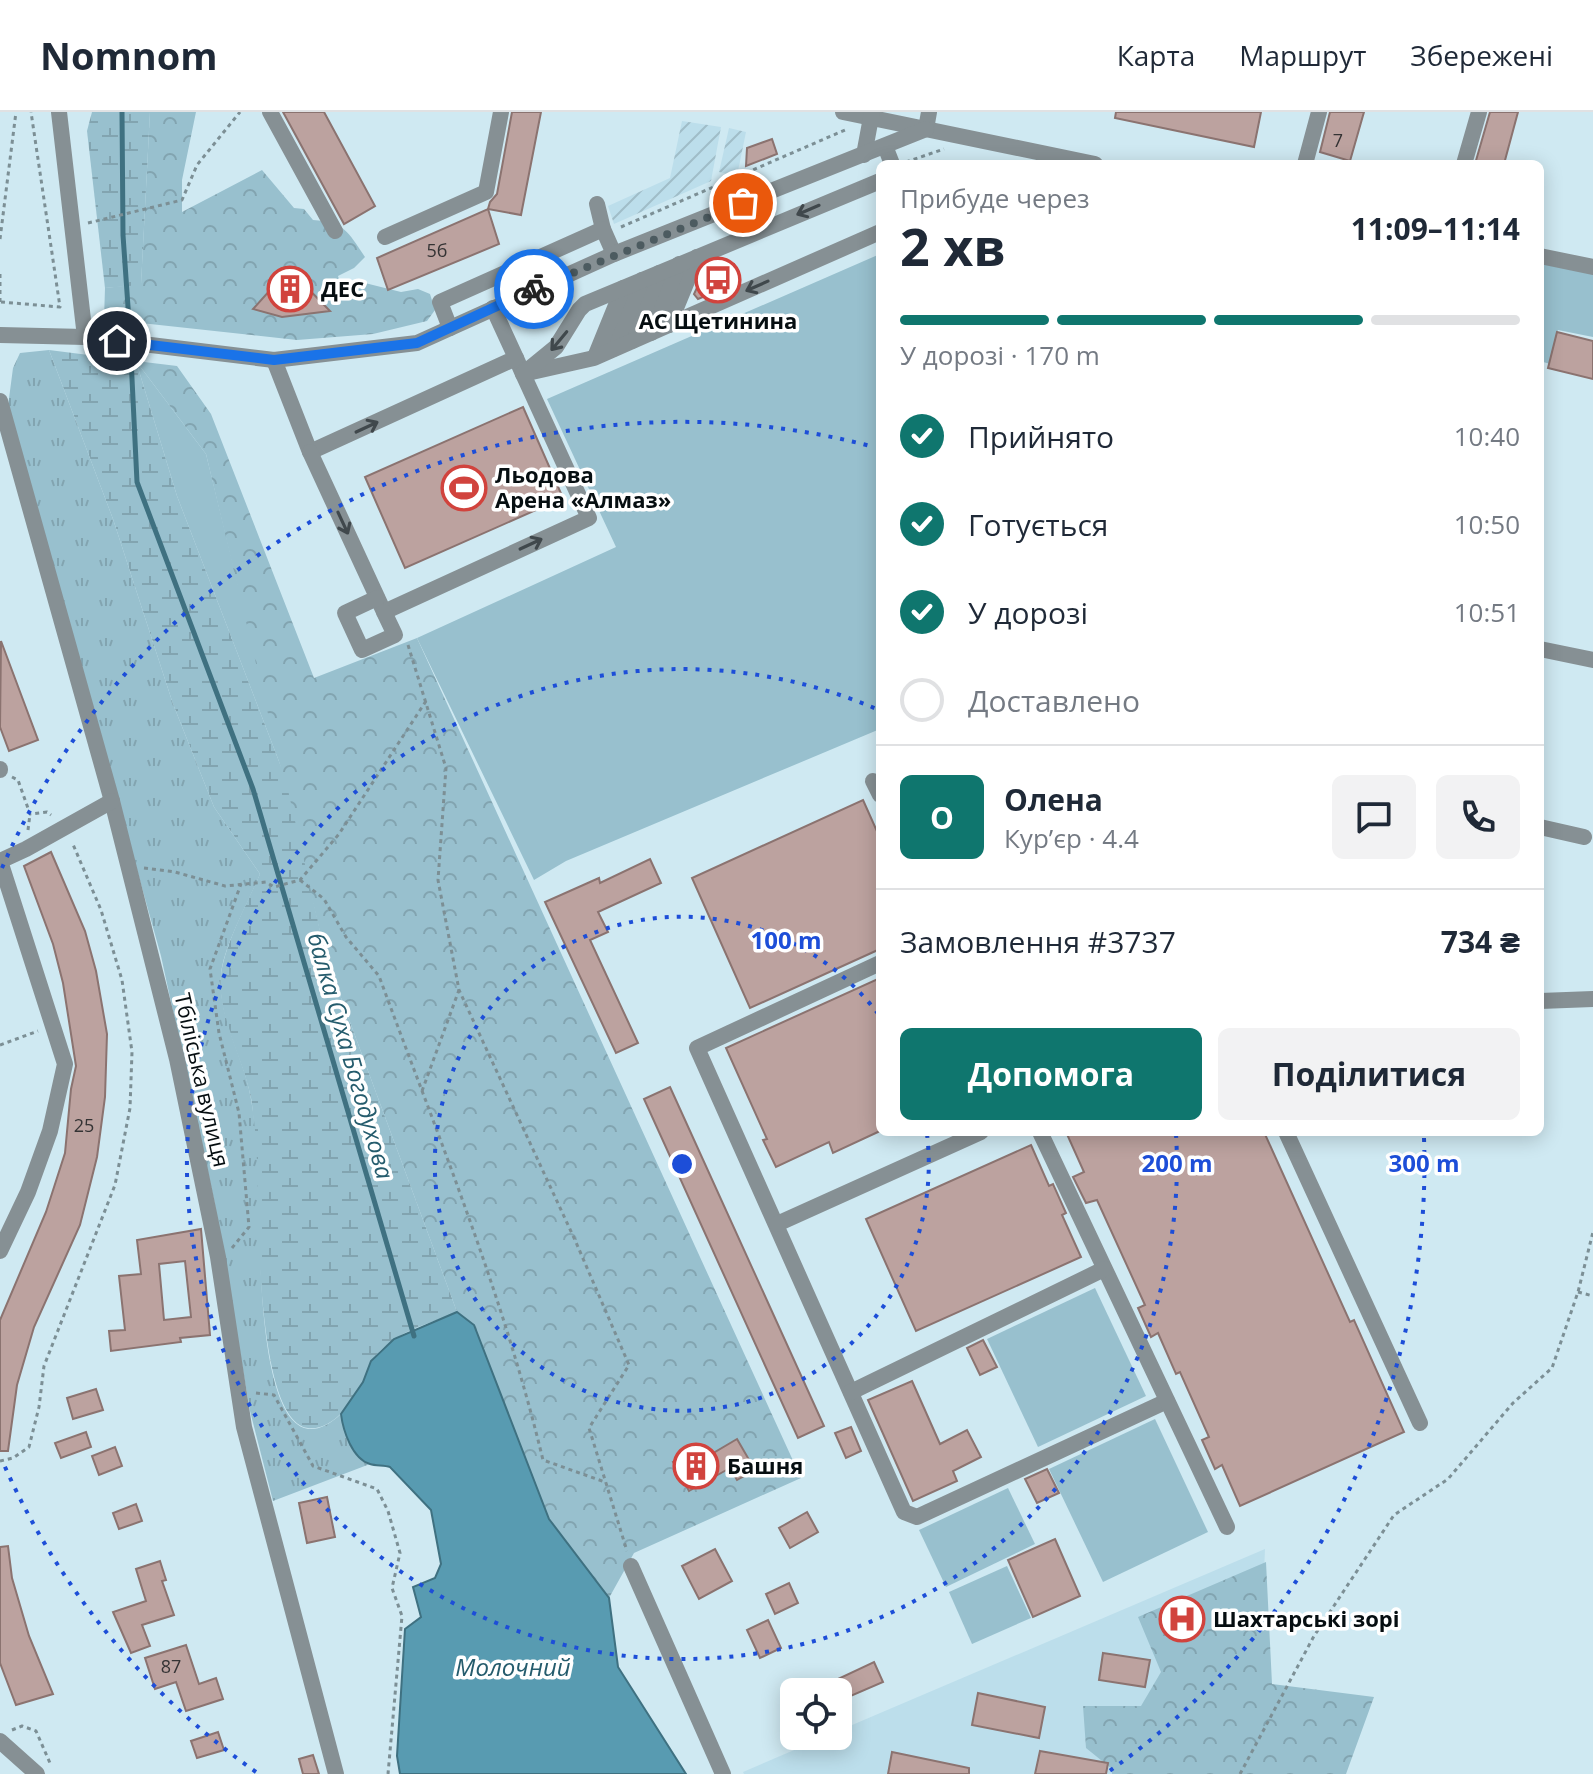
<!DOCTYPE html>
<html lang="uk">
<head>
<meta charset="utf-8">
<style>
	:root { --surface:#fff; --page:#f2f2f3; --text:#1f2937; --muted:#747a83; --line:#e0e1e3; --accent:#0f766e }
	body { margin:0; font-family:"Open Sans",sans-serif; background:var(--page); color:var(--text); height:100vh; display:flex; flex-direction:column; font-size:30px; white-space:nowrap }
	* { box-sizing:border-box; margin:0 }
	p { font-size:26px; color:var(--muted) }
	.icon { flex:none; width:44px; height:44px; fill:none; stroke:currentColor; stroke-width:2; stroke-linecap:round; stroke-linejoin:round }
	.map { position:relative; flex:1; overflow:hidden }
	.sheet { position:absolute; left:876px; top:48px; width:668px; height:976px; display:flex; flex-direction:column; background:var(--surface); border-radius:12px; box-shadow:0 4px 20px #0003 }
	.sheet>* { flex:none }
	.controls { position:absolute; left:780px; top:1566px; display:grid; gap:16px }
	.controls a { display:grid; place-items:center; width:72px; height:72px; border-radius:12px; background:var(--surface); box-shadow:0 4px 20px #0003; font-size:40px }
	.pin { position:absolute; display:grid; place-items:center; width:68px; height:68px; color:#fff; margin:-34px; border:4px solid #fff; border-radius:50%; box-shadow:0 2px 8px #0007 }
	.courier { position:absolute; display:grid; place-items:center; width:80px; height:80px; margin:-40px; border:6px solid #1a73e8; border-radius:50%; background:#fff; color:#222; box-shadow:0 2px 10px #0007 }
	.head em { font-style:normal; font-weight:700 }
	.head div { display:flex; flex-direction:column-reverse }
	.head { display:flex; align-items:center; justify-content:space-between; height:136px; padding:0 24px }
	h1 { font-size:52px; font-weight:700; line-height:60px }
	.bar { display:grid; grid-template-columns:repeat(4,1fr); gap:12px 8px; align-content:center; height:96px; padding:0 24px }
	.bar i { height:10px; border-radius:6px; background:var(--line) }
	.bar .current { background:var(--accent) }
	.bar p { grid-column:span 4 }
	.line { display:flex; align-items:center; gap:20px; padding:0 24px; border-top:2px solid var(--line) }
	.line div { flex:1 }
	.round { display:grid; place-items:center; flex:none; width:84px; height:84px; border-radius:12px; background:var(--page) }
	ol { padding:0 24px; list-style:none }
	li { display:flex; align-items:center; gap:24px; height:88px }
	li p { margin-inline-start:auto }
	li .icon { padding:8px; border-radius:50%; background:var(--accent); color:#fff; stroke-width:4 }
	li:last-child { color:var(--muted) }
	li i { width:44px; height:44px; border:4px solid var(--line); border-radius:50% }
	.cta { display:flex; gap:16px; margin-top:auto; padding:16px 24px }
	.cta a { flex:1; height:92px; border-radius:12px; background:var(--accent); color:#fff; font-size:32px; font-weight:700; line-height:92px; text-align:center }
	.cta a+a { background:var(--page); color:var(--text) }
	header { display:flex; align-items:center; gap:48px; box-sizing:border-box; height:112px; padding:0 40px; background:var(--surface); border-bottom:2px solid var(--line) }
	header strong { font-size:38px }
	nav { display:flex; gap:44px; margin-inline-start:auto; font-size:28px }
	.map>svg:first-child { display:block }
</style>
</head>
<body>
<header>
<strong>Nomnom</strong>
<nav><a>Карта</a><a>Маршрут</a><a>Збережені</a></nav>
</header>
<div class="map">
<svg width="1593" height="1662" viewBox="0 0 1593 1662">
	<defs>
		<pattern id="industrial-furrows" width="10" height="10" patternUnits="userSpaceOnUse" patternTransform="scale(2)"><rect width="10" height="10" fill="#bcdeeb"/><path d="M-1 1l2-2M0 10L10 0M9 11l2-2" fill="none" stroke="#a0bdc8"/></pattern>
		<pattern id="forest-crowns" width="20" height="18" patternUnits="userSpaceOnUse" patternTransform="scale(2)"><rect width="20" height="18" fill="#98c0ce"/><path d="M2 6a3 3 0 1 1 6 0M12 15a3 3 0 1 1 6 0" fill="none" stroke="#82a4b0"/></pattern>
		<pattern id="wetland-marsh" width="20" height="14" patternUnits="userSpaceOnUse" patternTransform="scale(2)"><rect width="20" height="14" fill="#98c0ce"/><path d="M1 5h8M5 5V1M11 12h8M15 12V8" fill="none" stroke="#82a4b0"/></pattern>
		<pattern id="park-tufts" width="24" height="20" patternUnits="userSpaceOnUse" patternTransform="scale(2)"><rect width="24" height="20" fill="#98c0ce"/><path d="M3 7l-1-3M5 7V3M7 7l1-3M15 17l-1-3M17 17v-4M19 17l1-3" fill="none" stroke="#82a4b0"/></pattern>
	</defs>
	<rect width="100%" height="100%" fill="#cfe9f2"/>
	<polygon fill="#bcdeeb" points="1265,1437 1259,1577 1209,1662 744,1662 743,1660 827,1624 838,1624 838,1619"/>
	<g fill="url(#industrial-furrows)">
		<polygon points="682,9 721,15 711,69 614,112 608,94 670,66"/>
		<polygon points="729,16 746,20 737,64 719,60"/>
	</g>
	<g fill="#98c0ce">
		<polygon points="880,142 880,617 566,749 534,768 417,526 616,435 547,287"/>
		<polygon points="1540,144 1593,155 1593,225 1558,218 1550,252 1540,249"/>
		<polygon points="136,249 206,342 285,665 177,384"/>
		<polygon points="1095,1176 1146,1284 1038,1335 987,1227"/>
		<polygon points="1155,1307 1208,1420 1103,1470 1049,1357"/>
		<polygon points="1008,1376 1035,1432 946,1475 919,1418"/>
		<polygon points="1007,1454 1031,1506 972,1532 949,1480"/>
	</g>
	<g fill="url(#forest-crowns)">
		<path d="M 150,0 L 196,0 L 182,68 L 182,100 L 262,58 L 294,96 L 304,97 L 313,108 C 345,110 348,120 365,145 L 354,156 L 338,164 L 341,174 L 350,180 L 361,170 L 401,180 L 418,177 L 430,182 L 435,198 L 427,209 L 373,222 L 297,228 L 104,207 L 105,176 L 141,172 Z"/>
		<polygon points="136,249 177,254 211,302 314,566 417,526 801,1366 634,1441 609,1486 549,1407 474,1214 457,1200 326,845 206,342"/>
		<polygon points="1266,1450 1272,1572 1374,1585 1346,1662 1112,1662 1112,1657 1086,1636 1083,1594 1141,1594 1161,1560 1138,1505"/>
	</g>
	<g fill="url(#wetland-marsh)">
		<polygon points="92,0 150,0 141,173 105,176 87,19"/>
		<path d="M 49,238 L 136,249 L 177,384 L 285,665 L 326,845 L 457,1200 C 437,1209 408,1216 391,1230 C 384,1235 374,1243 370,1251 C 367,1257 366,1263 364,1268 C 354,1289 333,1319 308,1316 C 248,1308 261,1038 251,986 C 243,945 217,906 221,864 C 223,836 248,789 260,762 L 214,695 L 173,592 L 113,407 Z"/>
	</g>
	<path fill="url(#park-tufts)" d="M 49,238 L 113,407 L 173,592 L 214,695 L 260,762 C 249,789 222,837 221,864 C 218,907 244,945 251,987 C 258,1026 257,1068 259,1108 C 261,1144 258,1378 341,1302 C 343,1320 355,1341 370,1352 L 273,1389 L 250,1299 L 214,1088 L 161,844 L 8,294 L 13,256 L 20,241 Z"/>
	<path fill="#589bb1" stroke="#3f7181" stroke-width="2" d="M 457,1200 L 474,1213 L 549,1407 L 609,1486 L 618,1555 L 686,1662 L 400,1662 L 397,1644 L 405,1517 L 421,1505 L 413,1475 L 435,1466 L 441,1452 L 431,1398 L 390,1355 C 384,1353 376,1354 370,1352 C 352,1347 343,1318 341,1302 L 363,1270 L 371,1249 L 394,1227 Z"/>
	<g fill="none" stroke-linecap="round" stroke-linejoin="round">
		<g stroke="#3f7181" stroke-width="5">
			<polyline points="122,0 123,123 129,209"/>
			<polyline points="131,246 137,370 253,677 414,1224"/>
		</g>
	</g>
	<g fill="#bca29f" stroke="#8b7370" stroke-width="2" fill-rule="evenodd">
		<polygon points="283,0 324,0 375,94 344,112"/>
		<polygon points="512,0 541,0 521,103 488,97 490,90 497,82"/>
		<polygon points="1116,0 1261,0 1254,35 1115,6"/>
		<polygon points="1330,0 1364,0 1350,49 1320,40"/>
		<polygon points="1490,0 1518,0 1504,52 1475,52"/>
		<polygon points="772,27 777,42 746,54 747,36"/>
		<polygon points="488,97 499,132 388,178 377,146"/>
		<polygon points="724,150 734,152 738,165 735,172 698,187 694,182 701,167 714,160 715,155"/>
		<polygon points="289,157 330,199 282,205 253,197"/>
		<polygon points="1557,220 1593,229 1593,267 1548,256"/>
		<polygon points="523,295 563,386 405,456 365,365"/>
		<polygon points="1,529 38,628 9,639 0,615"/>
		<polygon points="863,688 880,726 880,837 750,896 692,766"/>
		<polygon points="51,740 85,819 96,859 107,922 105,985 97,1045 80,1113 34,1215 17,1273 8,1339 0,1339 0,1208 46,1100 65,1041 71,977 76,954 63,871 53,832 24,754"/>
		<polygon points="650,747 661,771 598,800 608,820 590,828 638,931 616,941 545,790 599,766 600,771"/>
		<polygon points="880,866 880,1019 833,1041 829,1030 776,1055 763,1028 767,1027 726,936"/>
		<polygon points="670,975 824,1314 798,1326 644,987"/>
		<polygon points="1066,1020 1264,1020 1350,1210 1354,1208 1404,1320 1240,1394 1222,1353 1215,1357 1202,1328 1209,1325 1180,1260 1176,1262 1158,1221 1151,1225 1138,1196 1145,1193 1097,1088 1086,1091 1073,1065 1084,1060"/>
		<polygon points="1031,1033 1049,1074 1053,1072 1066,1101 1062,1103 1081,1145 916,1219 866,1107"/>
		<path d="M 201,1117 L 210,1223 L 180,1226 L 181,1230 L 111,1239 L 109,1219 L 125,1218 L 119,1164 L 141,1162 L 137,1128 ZM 185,1149 L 191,1205 L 164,1208 L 159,1152 Z"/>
		<polygon points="983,1228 997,1255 980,1263 967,1236"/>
		<polygon points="912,1269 940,1332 967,1318 981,1345 953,1359 957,1369 913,1389 868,1288"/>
		<polygon points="96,1277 103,1298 73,1307 67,1286"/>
		<polygon points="851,1315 861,1339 846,1346 835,1321"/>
		<polygon points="86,1320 91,1335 61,1346 55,1331"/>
		<polygon points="737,1327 755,1358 737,1368 730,1356 689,1379 673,1350 698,1337 703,1347"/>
		<polygon points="115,1335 122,1354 99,1363 92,1344"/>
		<polygon points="1047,1357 1059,1381 1037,1391 1025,1367"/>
		<polygon points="327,1385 335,1425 307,1431 299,1391"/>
		<polygon points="136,1392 142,1409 119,1417 113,1401"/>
		<polygon points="807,1400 818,1420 790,1436 779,1416"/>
		<polygon points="1055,1427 1080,1484 1033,1505 1008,1448"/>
		<polygon points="8,1434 12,1466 29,1524 53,1582 16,1593 0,1551 0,1435"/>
		<polygon points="715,1437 732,1469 699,1487 682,1454"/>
		<polygon points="160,1449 166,1468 162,1469 174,1503 142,1513 150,1534 131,1541 113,1500 146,1489 136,1457"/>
		<polygon points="789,1471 798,1491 775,1502 766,1482"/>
		<polygon points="768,1508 781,1536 760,1546 747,1518"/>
		<polygon points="186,1533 199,1572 216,1566 223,1587 186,1599 176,1570 155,1577 145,1546"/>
		<polygon points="1103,1541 1150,1548 1145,1575 1099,1568"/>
		<polygon points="874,1550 883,1570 846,1586 838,1567"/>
		<polygon points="978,1581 1045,1595 1039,1626 972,1613"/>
		<polygon points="218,1620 224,1638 197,1646 191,1629"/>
		<polygon points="1040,1639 1108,1651 1106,1662 1035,1662"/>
		<polygon points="892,1640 969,1656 969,1662 888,1662"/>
		<polygon points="313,1643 319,1662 303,1662 299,1647"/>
	</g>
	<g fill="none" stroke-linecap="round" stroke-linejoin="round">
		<g stroke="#7c8f95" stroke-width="3" stroke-dasharray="4 4" stroke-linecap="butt">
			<polyline points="906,50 944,37"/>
			<polyline points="88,111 182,88 197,53 240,0"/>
			<polyline points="621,115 845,18"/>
			<polyline points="0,127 16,0"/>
			<polyline points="0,162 0,190"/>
			<polyline points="1,190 60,195 31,0"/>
			<polyline points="98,206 142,214"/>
			<polyline points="517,210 566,190"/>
			<polyline points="408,533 446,656 438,768 459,878 575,1128 629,1253 589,1316 627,1439"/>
			<polyline points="12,665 18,668 30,702 47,700 51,703"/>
			<polyline points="28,718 30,702"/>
			<polyline points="144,756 175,760 225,774 266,770 274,775 300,768 339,722 426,589"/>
			<path d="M 300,768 L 324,787 L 346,825 L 379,864 C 438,1024 503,1182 543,1348 L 605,1370"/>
			<polyline points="0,933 38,919"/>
			<polyline points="422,979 459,878"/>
			<polyline points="232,1136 249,1115 239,1001 219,921 210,857 241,772"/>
			<polyline points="1578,1180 1593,1184"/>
			<polyline points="256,1281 274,1283 313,1354 377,1377 388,1399 400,1441 392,1476 402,1504 388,1662"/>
			<polyline points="0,1349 13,1346 29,1335 39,1295 44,1254 115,1073 130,996 132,940 122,868 101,798 72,730"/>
			<polyline points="12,1618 22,1614 36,1619 50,1651"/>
			<polyline points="1240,1662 1314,1524 1394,1403 1448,1367 1513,1291 1552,1256 1578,1180 1593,1120"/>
		</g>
		<g stroke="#869094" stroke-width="16">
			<polyline points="59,0 85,225"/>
			<polyline points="270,0 335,119"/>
			<polyline points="843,0 1095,52"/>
			<polyline points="926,17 929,0"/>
			<polyline points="885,34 892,52"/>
			<polyline points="864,43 872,0"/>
			<polyline points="1305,52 1319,0"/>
			<polyline points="1464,52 1479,0"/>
			<polyline points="597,92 603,117"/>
			<polyline points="385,125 486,80 501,0"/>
			<polyline points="1540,144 1593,155"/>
			<polyline points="669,213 697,145"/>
			<polyline points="450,216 440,190 603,117 614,142"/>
			<polyline points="651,221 679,152"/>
			<polyline points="0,223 85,225 274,248 417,231 614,142 926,17"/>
			<polyline points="632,229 659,161"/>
			<polyline points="613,237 642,168"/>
			<polyline points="595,245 623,176"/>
			<polyline points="516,246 523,262 594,246 880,120"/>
			<polyline points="274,248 310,340 516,246 493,196"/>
			<polyline points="0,289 112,689 177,947 218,1145 244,1315 336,1662"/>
			<polyline points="310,340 384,500 589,406 523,262 556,235 579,198 585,192 880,69"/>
			<polyline points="377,486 345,501 362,538 395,523 384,500"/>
			<polyline points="1540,537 1593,548"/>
			<polyline points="0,657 0,658"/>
			<polyline points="873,669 880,683"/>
			<polyline points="1540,715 1584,725"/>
			<polyline points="0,749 65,952 50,1019 28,1080 0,1139"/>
			<polyline points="0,749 26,737 112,689"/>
			<polyline points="880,851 697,936 904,1400 917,1405 1167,1289"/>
			<polyline points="1540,889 1593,887"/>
			<polyline points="1040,1020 1227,1415"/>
			<polyline points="1286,1020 1420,1311"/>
			<polyline points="777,1112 981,1020"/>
			<polyline points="851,1280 1104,1157"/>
			<polyline points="631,1454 723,1662"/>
			<polyline points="0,1629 37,1662"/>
		</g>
	</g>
	<defs><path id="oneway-shaft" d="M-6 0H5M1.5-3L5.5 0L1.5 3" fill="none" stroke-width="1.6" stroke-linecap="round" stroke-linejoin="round" transform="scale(2)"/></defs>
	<g stroke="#40484c">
		<use href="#oneway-shaft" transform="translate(808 98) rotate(157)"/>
		<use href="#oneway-shaft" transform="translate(757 174) rotate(156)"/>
		<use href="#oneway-shaft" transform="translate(559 229) rotate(130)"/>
		<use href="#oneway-shaft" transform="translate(367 315) rotate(-25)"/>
		<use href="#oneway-shaft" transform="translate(343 411) rotate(65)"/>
		<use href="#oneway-shaft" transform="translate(531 432) rotate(-25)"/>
	</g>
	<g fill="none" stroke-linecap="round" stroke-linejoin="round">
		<polyline stroke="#4c5b60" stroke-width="8" stroke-dasharray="0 14.4" points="534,177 743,91"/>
		<polyline stroke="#1a73e8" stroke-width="10" points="117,229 274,248 417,231 534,177"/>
	</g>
	<g fill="none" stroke="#1d4ed8" stroke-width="4" stroke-dasharray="4 8">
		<path d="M927 1022A247 247 0 1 1 879 903"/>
		<path d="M1176 1022A495 495 0 1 1 879 598"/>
		<path d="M256 1660A742 742 0 0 1 2 1348M2 756A742 742 0 0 1 874 335M1424 1026A742 742 0 0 1 1108 1660"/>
	</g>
	<defs>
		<g id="bus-ring" transform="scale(2.3)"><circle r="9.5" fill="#fff" stroke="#d1433d" stroke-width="1.5"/><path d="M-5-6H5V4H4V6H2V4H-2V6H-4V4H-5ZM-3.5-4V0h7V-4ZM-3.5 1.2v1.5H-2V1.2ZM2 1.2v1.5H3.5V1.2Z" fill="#d1433d"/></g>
		<g id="building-ring" transform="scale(2.3)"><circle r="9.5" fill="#fff" stroke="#d1433d" stroke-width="1.5"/><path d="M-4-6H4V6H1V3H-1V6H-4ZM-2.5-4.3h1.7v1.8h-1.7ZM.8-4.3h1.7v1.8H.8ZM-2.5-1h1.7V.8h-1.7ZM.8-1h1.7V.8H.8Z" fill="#d1433d"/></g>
		<g id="stadium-ring" transform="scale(2.3)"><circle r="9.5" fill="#fff" stroke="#d1433d" stroke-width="1.5"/><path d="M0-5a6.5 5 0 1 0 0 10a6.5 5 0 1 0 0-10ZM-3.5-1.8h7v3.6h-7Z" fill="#d1433d"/></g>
		<g id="hospital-ring" transform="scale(2.3)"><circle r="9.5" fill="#fff" stroke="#d1433d" stroke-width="1.5"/><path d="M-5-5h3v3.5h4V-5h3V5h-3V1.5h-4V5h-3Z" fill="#d1433d"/></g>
	</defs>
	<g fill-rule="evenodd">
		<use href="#bus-ring" x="718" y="168"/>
		<use href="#building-ring" x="290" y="177"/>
		<use href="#stadium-ring" x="464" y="376"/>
		<use href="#building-ring" x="696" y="1354"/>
		<use href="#hospital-ring" x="1182" y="1507"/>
	</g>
	<g text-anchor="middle" stroke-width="7" stroke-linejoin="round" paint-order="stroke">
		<g font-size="18" fill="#343334">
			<text x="1338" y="35">7</text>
			<text x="437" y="145">5б</text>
			<text x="84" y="1020">25</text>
			<text x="171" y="1561">87</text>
		</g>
		<g font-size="22" font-weight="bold" fill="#060e11" stroke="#fff" text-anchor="start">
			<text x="321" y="185">ДЕС</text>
			<text x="718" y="217" text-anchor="middle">АС Щетинина</text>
			<text x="495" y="371">Льодова<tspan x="495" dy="25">Арена «Алмаз»</tspan></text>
			<text x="727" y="1362">Башня</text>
			<text x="1213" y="1515">Шахтарські зорі</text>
		</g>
		<g font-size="22" fill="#060e11" stroke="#fff">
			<text transform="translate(202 968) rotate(77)" y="8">Тбіліська вулиця</text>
		</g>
		<g font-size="24" font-style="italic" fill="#255c6d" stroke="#fff">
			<text transform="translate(350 944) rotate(74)" y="8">балка Суха Богодухова</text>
			<text x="513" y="1564">Молочний</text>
		</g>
	</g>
	<circle cx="682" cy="1052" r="12" fill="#1d4ed8" stroke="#fff" stroke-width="4"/>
	<g font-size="24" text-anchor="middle" font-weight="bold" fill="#1d4ed8" stroke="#fff" stroke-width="7" stroke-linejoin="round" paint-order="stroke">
		<text x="786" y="837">100 m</text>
		<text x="1177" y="1060">200 m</text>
		<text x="1424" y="1060">300 m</text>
	</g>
</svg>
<div class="controls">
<a><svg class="icon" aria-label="locate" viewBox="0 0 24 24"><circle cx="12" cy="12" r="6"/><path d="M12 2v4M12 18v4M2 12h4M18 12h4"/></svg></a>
</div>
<div class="pin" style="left:743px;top:91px;background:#ea580c"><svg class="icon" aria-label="bag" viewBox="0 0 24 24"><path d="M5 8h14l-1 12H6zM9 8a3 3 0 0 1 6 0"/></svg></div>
<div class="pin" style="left:117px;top:229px;background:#1f2937"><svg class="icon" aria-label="home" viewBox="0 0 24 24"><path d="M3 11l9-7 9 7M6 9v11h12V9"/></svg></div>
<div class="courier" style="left:534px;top:177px"><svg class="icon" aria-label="bike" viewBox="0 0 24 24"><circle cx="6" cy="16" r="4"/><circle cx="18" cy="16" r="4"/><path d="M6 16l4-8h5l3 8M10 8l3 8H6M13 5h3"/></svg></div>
<section class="sheet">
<div class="head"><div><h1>2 хв</h1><p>Прибуде через</p></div><em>11:09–11:14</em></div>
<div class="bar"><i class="current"></i><i class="current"></i><i class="current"></i><i></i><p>У дорозі · 170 m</p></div>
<ol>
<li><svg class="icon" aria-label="check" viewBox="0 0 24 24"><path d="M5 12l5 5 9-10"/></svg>Прийнято<p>10:40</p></li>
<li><svg class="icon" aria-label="check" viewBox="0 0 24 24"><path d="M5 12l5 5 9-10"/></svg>Готується<p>10:50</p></li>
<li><svg class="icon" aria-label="check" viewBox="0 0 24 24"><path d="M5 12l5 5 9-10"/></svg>У дорозі<p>10:51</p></li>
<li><i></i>Доставлено</li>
</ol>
<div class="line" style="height:144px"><b class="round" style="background:var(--accent);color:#fff">О</b><div><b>Олена</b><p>Кур’єр · 4.4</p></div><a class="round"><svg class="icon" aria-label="chat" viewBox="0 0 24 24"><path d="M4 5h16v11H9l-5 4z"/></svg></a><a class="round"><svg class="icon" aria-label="phone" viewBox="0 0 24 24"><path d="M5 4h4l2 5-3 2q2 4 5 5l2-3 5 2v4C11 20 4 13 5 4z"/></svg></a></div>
<div class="line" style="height:104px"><div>Замовлення #3737</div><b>734 ₴</b></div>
<div class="cta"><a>Допомога</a><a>Поділитися</a></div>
</section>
</div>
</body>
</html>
